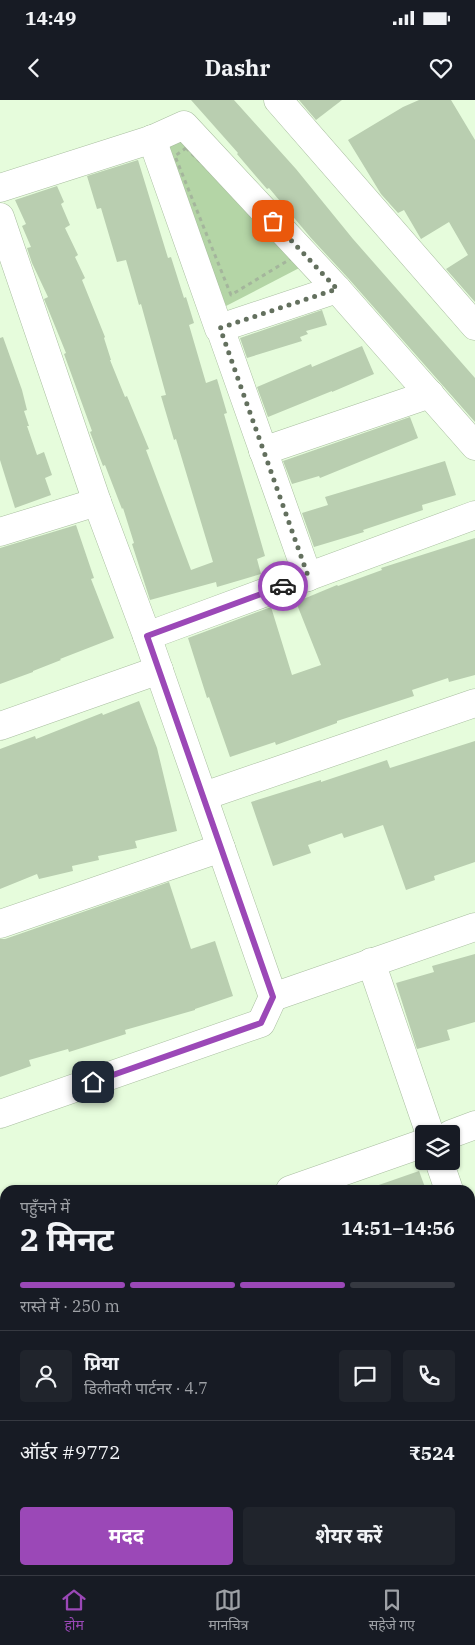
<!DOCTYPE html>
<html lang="hi">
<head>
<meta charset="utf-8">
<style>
	:root { --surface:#171b24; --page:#20242c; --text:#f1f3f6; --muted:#9ea1a6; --line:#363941; --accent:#9b48b7 }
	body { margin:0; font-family:"IBM Plex Serif","Noto Sans Devanagari",serif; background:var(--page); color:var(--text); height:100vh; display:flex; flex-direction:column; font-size:19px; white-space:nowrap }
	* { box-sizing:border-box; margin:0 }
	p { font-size:16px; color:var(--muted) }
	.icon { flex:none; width:28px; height:28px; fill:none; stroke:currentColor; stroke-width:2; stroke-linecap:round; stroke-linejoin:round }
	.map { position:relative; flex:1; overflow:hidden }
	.drawer { position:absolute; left:0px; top:1085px; width:475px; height:390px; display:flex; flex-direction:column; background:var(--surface); border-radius:15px 15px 0 0; box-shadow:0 1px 4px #0004 }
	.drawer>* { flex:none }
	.controls { position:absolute; left:415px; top:1025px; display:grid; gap:10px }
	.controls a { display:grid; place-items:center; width:45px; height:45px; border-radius:5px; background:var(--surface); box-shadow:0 1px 4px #0004; font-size:25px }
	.pin { position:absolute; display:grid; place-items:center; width:42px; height:42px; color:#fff; margin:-21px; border-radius:10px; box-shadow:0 2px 8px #0006 }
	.courier { position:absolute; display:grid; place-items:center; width:50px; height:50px; margin:-25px; border:4px solid #9b48b7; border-radius:50%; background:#fff; color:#222; box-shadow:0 1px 6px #0007 }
	.overview em { font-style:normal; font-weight:700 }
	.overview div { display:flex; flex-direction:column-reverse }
	.overview { display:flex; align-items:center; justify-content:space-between; height:85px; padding:0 20px }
	h1 { font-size:32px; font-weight:700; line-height:38px }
	.bar { display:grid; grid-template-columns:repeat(4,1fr); gap:8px 5px; align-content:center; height:60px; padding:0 20px }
	.bar i { height:6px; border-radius:4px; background:var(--line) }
	.bar .on { background:var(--accent) }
	.bar p { grid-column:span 4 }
	.line { display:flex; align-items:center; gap:12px; padding:0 20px; border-top:1px solid var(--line) }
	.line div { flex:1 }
	.round { display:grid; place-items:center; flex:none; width:52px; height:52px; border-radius:5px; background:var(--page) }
	.button { display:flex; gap:10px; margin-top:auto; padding:10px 20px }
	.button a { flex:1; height:58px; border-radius:5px; background:var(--accent); color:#fff; font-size:20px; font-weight:700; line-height:58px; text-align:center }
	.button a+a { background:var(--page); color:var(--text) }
	.status { display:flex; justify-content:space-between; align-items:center; height:35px; padding:0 25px; background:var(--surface); direction:ltr }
	.status svg { height:14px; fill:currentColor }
	header { display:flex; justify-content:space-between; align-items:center; height:65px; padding:0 20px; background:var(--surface); font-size:22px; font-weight:700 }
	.dock { display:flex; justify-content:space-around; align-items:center; height:70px; border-top:1px solid var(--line); background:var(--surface); font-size:14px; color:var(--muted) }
	.dock a { display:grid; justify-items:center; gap:2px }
	.dock .on { color:var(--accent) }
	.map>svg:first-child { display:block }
</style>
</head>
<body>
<div class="status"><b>14:49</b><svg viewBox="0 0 49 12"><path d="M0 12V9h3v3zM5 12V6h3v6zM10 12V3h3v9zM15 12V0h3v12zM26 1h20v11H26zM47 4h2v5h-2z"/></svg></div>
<header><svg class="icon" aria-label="back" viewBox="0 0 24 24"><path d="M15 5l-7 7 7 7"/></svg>Dashr<svg class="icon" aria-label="heart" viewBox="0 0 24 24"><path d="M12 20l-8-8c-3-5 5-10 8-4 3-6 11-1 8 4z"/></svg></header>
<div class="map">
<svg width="475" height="1475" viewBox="0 0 475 1475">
	<rect width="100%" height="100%" fill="#e6fcdc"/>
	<g fill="#b4d5a6">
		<polygon points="183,35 305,165 226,206 164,45"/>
		<polygon points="364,1470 387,1470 389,1475 350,1475"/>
	</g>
	<g fill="#b9ceb0">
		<polygon points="191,0 234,0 296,69 353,139 475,278 475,322 348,178 311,138 269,88 267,89 254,74 237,54 238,53"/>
		<polygon points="299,0 342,0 316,20"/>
		<polygon points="419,0 451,0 475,40 475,202 446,169 468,155 449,122 421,139 404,110 398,113 381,94 348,40 403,7"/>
		<polygon points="138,60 168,158 171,157 184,198 186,197 194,223 189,225 206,283 217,279 227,313 224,314 265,456 257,459 261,474 217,487 216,482 150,500 132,444 134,443 123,408 122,409 105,365 103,366 90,332 92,331 64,254 66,253 44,199 48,197 32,163 27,148 31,147 22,126 26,124 15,100 57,86 64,102 61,104 70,125 65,128 78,155 75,157 85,178 82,180 105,237 104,238 111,260 110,260 125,297 127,296 149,349 146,350 191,470 213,462 176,339 174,340 161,296 166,295 141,204 139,205 126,160 117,162 101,108 97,109 87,76"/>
		<polygon points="322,210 327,225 306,231 308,234 300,237 302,241 247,258 240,238"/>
		<polygon points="3,237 22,290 27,310 24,311 29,326 27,326 37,355 44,352 52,375 45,378 51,395 15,408 0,360 0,238"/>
		<polygon points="362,246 374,274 332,292 332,291 268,317 257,287 311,264 312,267"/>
		<polygon points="410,317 418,338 320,378 319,376 292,384 283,361"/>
		<polygon points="445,361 456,395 422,405 423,410 363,430 364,432 314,447 302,413 328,405 325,397"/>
		<polygon points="76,425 94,478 91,479 114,538 60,559 61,560 33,571 33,572 0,584 0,448"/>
		<polygon points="475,438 475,575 449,582 448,578 412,590 414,596 337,621 337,623 276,645 275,642 230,657 209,597 207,598 188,538 271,507 292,575 321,565 296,502 337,485 338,486 382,470 381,468"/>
		<polygon points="139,601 157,648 177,731 135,741 137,748 98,756 99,760 72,766 73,771 39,779 37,774 0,789 0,649 35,636 36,639 102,613 103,615"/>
		<polygon points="475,641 475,762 434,776 435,780 406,790 383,725 344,738 342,733 308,745 311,753 273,766 251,702 321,680 321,682 387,660 390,668"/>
		<polygon points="169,782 191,849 215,841 233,896 195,909 195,910 125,930 126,934 69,952 68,949 29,960 31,966 0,977 0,839 5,839"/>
		<polygon points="475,854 475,922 447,930 450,940 417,949 396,883 434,872 432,866"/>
		<polygon points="419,1071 426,1090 373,1090 373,1087"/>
	</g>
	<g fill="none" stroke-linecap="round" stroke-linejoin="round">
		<g stroke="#a9bea0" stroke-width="29">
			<g id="minor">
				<polyline points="278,0 475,226"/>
				<polyline points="153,39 152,39 219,229 220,228 308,477"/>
				<polyline points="0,88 153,39 184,25 337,189 475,346"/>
				<polyline points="0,117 97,402 147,536 273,897 261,923 0,1014"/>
				<polyline points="220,228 337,189"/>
				<polyline points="263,351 430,294"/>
				<polyline points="0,432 97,402"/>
				<polyline points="147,536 475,415"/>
				<polyline points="0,626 159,570"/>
				<polyline points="204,696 475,603"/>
				<polyline points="0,824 221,748"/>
				<polyline points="371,862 430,1034"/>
				<polyline points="273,897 475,827"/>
				<polyline points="451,1034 475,1025"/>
				<polyline points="439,1061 449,1090"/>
				<polyline points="290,1090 424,1043"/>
				<polyline points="470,1153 475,1168"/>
				<polyline points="0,1189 5,1188"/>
				<polyline points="405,1470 406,1475"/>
				<polyline points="322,1475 336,1470"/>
			</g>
		</g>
		<polygon stroke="#a4b59c" stroke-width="3" stroke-dasharray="4 4" stroke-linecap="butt" points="186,48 257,117 292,158 231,195 175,56"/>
		<use href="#minor" stroke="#fff" stroke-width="28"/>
	</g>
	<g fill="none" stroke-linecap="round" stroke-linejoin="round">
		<polyline stroke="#63705e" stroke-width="5" stroke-dasharray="0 9" points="273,121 337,189 220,228 308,476 283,486"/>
		<polyline stroke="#9b48b7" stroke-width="6" points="93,982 261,923 273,897 147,536 283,486"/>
	</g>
</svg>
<div class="controls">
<a><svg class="icon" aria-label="layers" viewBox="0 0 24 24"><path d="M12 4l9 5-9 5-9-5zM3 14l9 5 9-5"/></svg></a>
</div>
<div class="pin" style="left:273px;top:121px;background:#ea580c"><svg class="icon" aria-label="bag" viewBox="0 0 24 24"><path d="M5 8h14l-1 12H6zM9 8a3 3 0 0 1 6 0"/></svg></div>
<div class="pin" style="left:93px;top:982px;background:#1f2937"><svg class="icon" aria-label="home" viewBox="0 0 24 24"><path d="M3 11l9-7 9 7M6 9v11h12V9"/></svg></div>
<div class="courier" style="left:283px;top:486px"><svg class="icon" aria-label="car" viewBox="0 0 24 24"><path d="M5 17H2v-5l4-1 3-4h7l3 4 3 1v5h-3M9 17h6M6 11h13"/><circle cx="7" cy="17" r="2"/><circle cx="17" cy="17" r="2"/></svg></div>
<section class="drawer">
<div class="overview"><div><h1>2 मिनट</h1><p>पहुँचने में</p></div><em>14:51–14:56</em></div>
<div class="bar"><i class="on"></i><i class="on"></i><i class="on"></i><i></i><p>रास्ते में · 250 m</p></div>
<div class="line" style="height:90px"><a class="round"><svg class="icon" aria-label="person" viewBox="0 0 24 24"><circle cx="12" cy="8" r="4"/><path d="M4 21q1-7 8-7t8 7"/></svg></a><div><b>प्रिया</b><p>डिलीवरी पार्टनर · 4.7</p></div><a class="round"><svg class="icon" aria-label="chat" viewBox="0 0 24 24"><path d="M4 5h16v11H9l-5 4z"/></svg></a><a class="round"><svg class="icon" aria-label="phone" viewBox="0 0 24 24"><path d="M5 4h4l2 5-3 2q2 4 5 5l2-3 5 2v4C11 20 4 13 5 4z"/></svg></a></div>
<div class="line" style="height:65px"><div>ऑर्डर #9772</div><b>₹524</b></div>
<div class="button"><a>मदद</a><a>शेयर करें</a></div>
</section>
</div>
<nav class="dock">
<a class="on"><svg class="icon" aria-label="home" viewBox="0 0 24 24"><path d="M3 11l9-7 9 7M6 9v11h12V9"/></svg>होम</a>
<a><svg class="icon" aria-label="map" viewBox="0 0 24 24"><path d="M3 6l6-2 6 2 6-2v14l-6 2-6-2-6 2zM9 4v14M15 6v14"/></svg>मानचित्र</a>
<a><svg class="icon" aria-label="saved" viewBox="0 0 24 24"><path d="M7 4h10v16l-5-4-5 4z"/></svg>सहेजे गए</a>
</nav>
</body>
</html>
